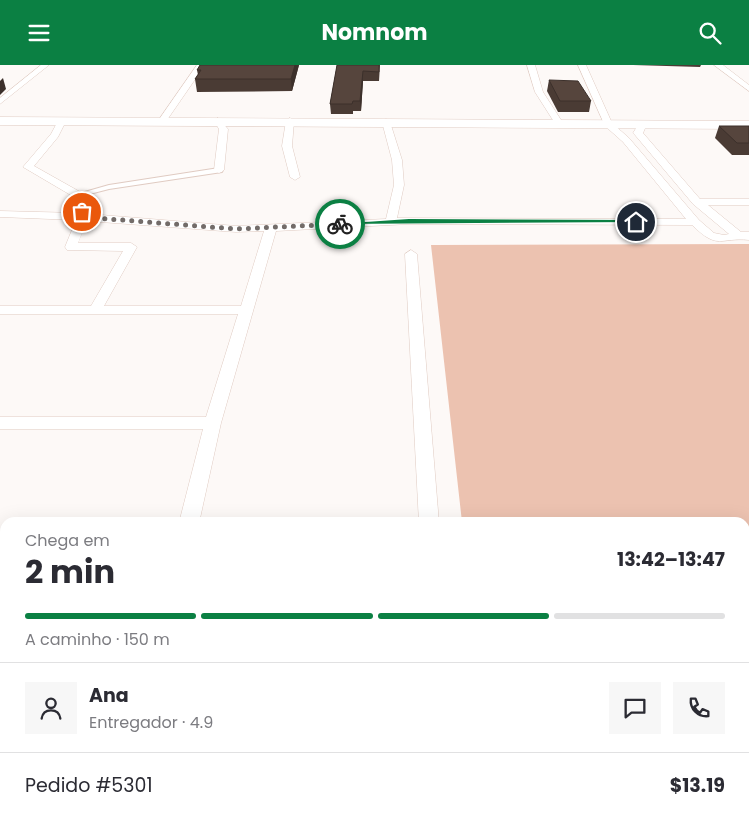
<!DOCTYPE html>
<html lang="pt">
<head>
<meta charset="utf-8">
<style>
	:root { --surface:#fff; --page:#f7f7f7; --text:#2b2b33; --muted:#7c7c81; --line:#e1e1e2; --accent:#0b8043 }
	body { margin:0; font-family:Poppins,sans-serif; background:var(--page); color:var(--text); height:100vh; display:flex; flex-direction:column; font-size:19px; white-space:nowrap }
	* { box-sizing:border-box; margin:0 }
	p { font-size:16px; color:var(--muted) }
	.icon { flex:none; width:28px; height:28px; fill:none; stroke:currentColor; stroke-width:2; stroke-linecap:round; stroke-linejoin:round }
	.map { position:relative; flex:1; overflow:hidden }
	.side { position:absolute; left:0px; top:452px; width:750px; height:311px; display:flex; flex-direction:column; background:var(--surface); border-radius:15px 15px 0 0; box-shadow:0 5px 20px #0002 }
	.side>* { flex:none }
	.pin { position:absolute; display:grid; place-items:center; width:42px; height:42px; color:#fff; margin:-21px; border:2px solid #fff; border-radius:50%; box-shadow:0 1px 5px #0007 }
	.courier { position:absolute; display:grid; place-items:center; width:50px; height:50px; margin:-25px; border:4px solid #0b8043; border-radius:50%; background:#fff; color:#222; box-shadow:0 1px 6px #0007 }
	.overview em { font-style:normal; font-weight:700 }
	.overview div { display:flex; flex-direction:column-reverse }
	.overview { display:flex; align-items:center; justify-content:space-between; height:85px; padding:0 25px }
	h1 { font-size:32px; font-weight:700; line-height:38px }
	.bar { display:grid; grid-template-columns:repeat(4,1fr); gap:8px 5px; align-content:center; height:60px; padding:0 25px }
	.bar i { height:6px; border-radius:4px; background:var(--line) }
	.bar .current { background:var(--accent) }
	.bar p { grid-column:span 4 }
	.line { display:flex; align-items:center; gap:12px; padding:0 25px; border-top:1px solid var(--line) }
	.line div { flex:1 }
	.round { display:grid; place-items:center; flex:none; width:52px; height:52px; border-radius:0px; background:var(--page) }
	header { display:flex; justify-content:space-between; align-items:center; height:65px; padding:0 25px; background:var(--accent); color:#fff; font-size:22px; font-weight:700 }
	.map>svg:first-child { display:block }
</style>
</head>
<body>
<header><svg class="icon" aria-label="menu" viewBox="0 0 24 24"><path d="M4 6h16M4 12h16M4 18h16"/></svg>Nomnom<svg class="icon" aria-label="search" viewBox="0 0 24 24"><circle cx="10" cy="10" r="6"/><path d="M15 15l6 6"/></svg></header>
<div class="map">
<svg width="749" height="763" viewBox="0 0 749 763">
	<rect width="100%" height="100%" fill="#fdf9f7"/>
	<polygon fill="#ecc2b0" points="749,179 749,763 496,763 495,759 745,759 745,458 462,457 431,180"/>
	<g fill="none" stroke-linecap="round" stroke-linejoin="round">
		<g stroke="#e0cbc2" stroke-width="2">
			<polygon id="pedestrian" points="219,103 223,105 222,107 109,124 78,132 74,130 109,120"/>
		</g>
		<g stroke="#e0cbc2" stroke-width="1">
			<g id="minor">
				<polygon points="41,0 49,0 0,39 0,33"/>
				<polygon points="197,0 205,0 165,58 159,58 158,56"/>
				<polygon points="527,0 535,0 543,27 563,58 562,60 556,60 535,27"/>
				<path d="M 578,0 L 586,0 L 612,58 L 629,73 L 699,155 L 714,168 L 724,170 L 729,169 L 693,139 L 635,70 L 633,68 L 640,57 L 646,57 L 647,59 L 643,68 L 700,134 L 749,134 L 749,140 L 708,140 L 741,167 L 749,167 L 749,175 C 719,172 719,186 692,160 L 409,159 L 276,166 L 221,358 L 199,458 L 179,458 L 203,364 L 0,364 L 0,352 L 206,352 L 238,249 L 0,249 L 0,241 L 91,241 L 123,186 L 67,185 L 65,182 L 76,155 L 0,152 L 0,146 L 77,148 L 78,136 L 74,132 L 23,102 L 51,69 L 59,54 L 66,56 L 58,72 L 34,101 L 82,128 L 88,135 L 89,149 L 236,161 L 386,154 L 394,120 L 392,95 L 382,57 L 386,54 L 390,57 L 402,95 L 404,120 L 397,153 L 686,154 L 623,77 L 605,61 ZM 87,156 L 236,167 L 264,166 L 241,241 L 104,241 L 137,182 L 131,178 L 78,178 Z"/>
				<polygon points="714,0 723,0 749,20 749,26"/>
				<polygon points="218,53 228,64 224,105 219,108 214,105 219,64 214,56"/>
				<polygon points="290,53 294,56 292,81 300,112 295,115 290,112 282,81 286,56"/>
				<polygon points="411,185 417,189 439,458 419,458 405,189"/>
				<rect x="0" y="523" width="5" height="18"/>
				<polygon points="106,759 134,759 133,763 105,763"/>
				<rect x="442" y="759" width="28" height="4"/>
			</g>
		</g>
		<g stroke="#e0cbc2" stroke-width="1">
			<polygon id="secondary" points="0,52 749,56 749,64 0,60"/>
		</g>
		<use href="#pedestrian" fill="#fff" fill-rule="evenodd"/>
		<use href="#minor" fill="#fff" fill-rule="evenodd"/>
		<use href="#secondary" fill="#fff" fill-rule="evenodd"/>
	</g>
	<g fill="#4a3b34">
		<polygon points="200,0 299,0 292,26 197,27 195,14 198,10 197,5"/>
		<polygon points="337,0 380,0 379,16 363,16 361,46 353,46 353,49 331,49 330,39"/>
		<polygon points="633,0 701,0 700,2"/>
		<polygon points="549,15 591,36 589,47 558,47 547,26"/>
		<polygon points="719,61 749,61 749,90 732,90 715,73"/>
		<rect x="0" y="560" width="5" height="55"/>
	</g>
	<g fill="#3c302b">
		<polygon points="295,0 299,0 292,26 291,14"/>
		<polygon points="363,6 363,16 361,46 360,36"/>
		<polygon points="3,13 6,24 0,30 0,16"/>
		<polygon points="301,759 303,759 303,763 300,763"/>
	</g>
	<g fill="#56453d" stroke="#3c302b">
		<polygon points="200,0 295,0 291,14 195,14 201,5 197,5"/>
		<polygon points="337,0 379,0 379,7 363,6 360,36 353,36 352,39 330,39"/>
		<polygon points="549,15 578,16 591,36 560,36"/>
		<polygon points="719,61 749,61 749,78 737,78"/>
		<rect x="0" y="560" width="5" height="45"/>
		<polygon points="243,759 301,759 300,763 243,763"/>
		<rect x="350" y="759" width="76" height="4"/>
	</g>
	<polygon fill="#0b8043" points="409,154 636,155 638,157 337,159"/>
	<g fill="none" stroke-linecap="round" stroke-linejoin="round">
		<polyline stroke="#736c69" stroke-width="5" stroke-dasharray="0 9" points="82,147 83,152 236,164 340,159"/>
	</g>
</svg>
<div class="pin" style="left:82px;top:147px;background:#ea580c"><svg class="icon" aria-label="bag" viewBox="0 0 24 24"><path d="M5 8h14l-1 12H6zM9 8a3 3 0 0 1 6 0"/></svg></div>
<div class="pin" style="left:636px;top:157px;background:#1f2937"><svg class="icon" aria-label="home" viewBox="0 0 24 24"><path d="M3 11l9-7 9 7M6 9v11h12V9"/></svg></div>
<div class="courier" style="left:340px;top:159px"><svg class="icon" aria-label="bike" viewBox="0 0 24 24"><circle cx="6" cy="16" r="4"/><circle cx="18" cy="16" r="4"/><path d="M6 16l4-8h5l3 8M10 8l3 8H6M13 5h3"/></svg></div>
<section class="side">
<div class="overview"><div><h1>2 min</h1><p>Chega em</p></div><em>13:42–13:47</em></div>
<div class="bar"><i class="current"></i><i class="current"></i><i class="current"></i><i></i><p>A caminho · 150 m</p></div>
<div class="line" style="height:90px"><a class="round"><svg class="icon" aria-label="person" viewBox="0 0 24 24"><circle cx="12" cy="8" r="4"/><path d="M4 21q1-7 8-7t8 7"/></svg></a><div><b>Ana</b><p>Entregador · 4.9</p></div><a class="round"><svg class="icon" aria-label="chat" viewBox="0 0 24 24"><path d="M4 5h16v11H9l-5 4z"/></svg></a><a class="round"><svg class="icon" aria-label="phone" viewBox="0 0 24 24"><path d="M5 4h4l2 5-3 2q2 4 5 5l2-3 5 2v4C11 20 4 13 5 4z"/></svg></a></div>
<div class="line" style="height:65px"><div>Pedido #5301</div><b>$13.19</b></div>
</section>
</div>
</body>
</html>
